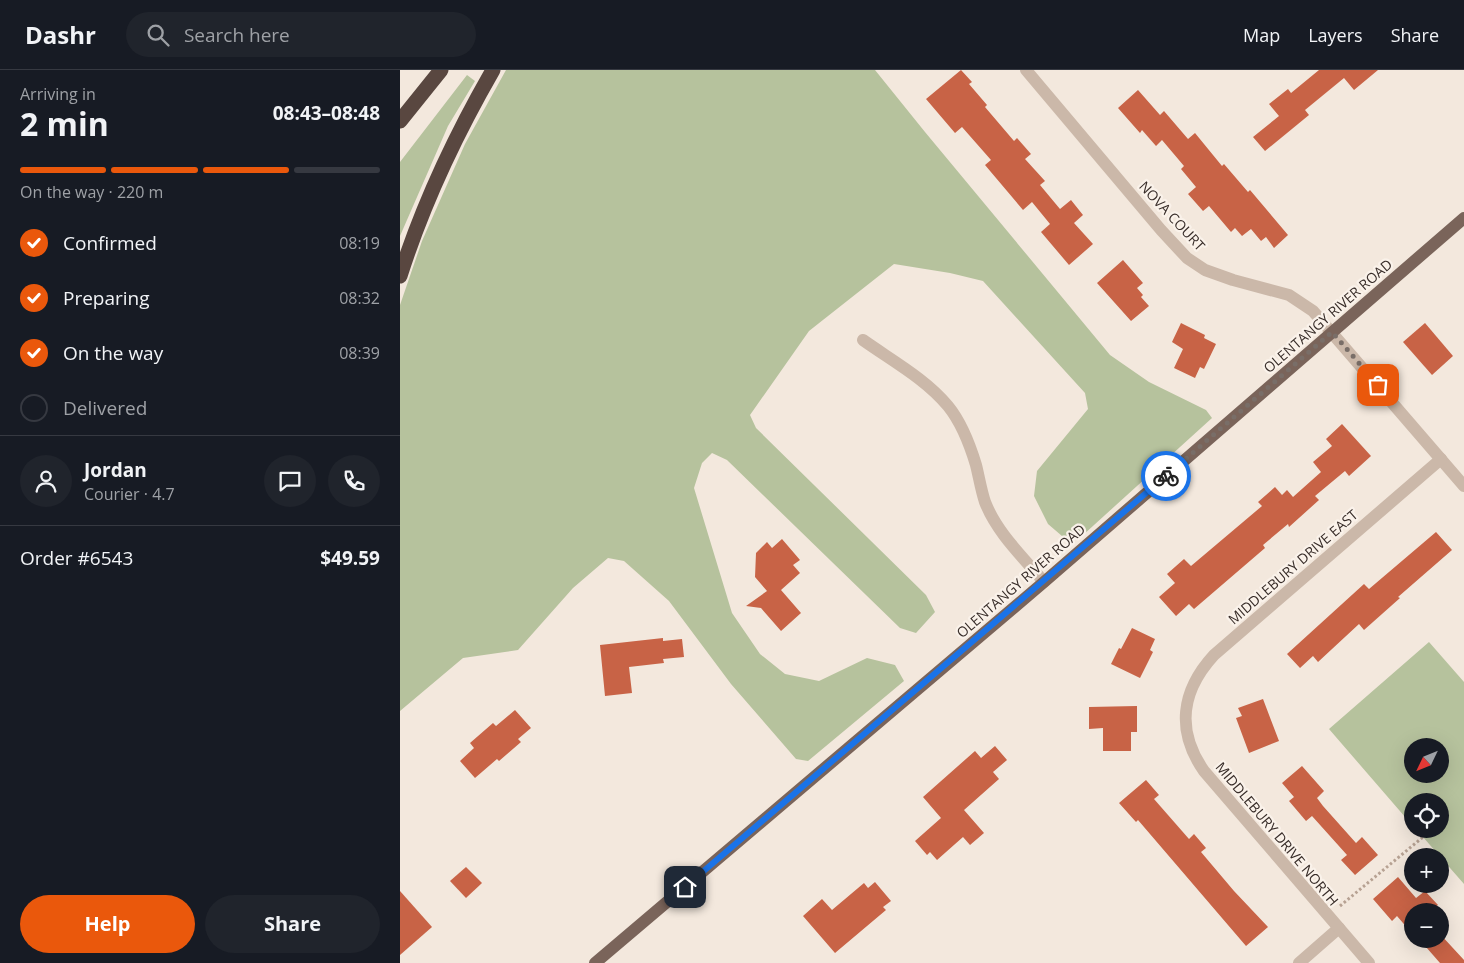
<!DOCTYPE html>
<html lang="en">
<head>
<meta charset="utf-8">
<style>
	:root { --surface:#171b24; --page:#20242c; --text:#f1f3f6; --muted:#9ea1a6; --line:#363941; --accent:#ea580c }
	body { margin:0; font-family:"Open Sans",sans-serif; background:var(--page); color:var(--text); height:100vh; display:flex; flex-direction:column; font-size:19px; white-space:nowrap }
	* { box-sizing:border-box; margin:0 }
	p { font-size:16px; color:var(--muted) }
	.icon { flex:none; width:28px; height:28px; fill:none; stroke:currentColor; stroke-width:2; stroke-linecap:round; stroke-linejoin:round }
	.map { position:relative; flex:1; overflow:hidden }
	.side { display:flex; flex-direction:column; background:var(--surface); width:400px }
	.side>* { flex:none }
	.needle { width:32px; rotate:227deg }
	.tools { position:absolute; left:1004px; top:668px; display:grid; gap:10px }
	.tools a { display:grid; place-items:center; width:45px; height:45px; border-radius:50%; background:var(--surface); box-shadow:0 5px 20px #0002; font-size:25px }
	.pin { position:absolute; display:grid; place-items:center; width:42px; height:42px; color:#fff; margin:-21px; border-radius:10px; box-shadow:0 2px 8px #0006 }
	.courier { position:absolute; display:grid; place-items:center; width:50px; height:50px; margin:-25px; border:4px solid #1a73e8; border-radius:50%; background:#fff; color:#222; box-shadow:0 1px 6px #0007 }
	.headline em { font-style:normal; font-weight:700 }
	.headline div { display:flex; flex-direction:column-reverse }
	.headline { display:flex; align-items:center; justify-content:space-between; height:85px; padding:0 20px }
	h1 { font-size:32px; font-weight:700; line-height:38px }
	.bar { display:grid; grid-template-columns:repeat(4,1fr); gap:8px 5px; align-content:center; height:60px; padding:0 20px }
	.bar i { height:6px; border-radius:4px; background:var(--line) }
	.bar .active { background:var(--accent) }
	.bar p { grid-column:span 4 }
	.line { display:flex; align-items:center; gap:12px; padding:0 20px; border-top:1px solid var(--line) }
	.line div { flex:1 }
	.round { display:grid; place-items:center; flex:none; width:52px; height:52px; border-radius:26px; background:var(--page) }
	ol { padding:0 20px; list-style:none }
	li { display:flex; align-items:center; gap:15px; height:55px }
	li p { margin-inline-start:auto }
	li .icon { padding:5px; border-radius:50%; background:var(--accent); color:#fff; stroke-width:4 }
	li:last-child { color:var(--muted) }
	li i { width:28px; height:28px; border:2px solid var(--line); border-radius:50% }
	.button { display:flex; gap:10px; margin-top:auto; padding:10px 20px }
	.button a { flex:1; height:58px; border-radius:30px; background:var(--accent); color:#fff; font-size:20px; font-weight:700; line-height:58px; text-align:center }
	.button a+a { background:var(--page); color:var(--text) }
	header { display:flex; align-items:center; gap:30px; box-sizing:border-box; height:70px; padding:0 25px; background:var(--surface); border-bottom:1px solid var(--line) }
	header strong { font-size:24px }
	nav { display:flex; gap:28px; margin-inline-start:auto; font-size:18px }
	.search { width:350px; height:45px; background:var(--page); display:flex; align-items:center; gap:12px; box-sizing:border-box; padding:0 18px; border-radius:28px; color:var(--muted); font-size:19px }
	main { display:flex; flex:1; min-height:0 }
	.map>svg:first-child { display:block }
</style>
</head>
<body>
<header>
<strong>Dashr</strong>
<div class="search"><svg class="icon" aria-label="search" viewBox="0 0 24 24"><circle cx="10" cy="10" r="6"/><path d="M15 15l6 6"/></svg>Search here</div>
<nav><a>Map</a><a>Layers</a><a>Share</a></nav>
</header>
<main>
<section class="side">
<div class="headline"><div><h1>2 min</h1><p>Arriving in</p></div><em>08:43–08:48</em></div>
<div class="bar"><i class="active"></i><i class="active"></i><i class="active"></i><i></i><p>On the way · 220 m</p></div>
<ol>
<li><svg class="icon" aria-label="check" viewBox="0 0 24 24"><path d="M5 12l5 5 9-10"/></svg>Confirmed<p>08:19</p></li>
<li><svg class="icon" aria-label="check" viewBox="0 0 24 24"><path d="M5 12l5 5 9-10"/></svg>Preparing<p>08:32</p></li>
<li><svg class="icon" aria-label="check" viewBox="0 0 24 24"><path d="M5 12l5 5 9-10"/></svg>On the way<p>08:39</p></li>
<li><i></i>Delivered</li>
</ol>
<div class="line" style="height:90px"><a class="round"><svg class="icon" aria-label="person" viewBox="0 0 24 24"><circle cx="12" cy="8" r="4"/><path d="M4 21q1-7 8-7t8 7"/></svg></a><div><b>Jordan</b><p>Courier · 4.7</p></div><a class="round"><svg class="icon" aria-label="chat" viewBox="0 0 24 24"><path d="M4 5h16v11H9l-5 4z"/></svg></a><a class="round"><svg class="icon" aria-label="phone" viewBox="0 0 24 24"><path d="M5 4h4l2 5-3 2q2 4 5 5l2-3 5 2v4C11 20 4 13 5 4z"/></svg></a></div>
<div class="line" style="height:65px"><div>Order #6543</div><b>$49.59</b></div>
<div class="button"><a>Help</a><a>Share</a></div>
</section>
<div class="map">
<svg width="1064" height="893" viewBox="0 0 1064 893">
	<rect width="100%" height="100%" fill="#f3e8dd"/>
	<g fill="#b6c29d" fill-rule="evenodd">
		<polygon points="106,0 475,0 525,62 710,285 749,312 806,340 812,348 683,465 662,466 648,454 634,426 637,401 688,339 685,323 583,211 550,203 494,194 409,261 350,345 356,358 526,525 535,542 516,563 500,558 327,390 312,383 302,393 294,418 332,543 360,584 385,604 419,611 467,588 495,595 504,611 408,691 396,689 331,614 269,531 224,491 208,488 173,518 118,580 63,588 0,641 0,235 22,171 65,74"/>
		<polygon points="67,5 75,11 48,56 0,166 0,92"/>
		<path d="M 1029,572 L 1064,612 L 1064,814 L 1016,759 L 1040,759 L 1040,731 L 1012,731 L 1012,755 L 929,659 ZM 1012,676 L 1040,676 L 1040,704 L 1012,704 Z"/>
	</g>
	<g fill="#c86346">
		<polygon points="561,0 572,12 569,14 587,35 585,37 614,71 617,68 631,84 625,89 645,111 640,115 660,139 671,130 683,145 674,153 693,174 669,195 641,162 650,154 632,132 623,140 585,95 591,90 562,57 555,63 526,29"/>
		<polygon points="919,0 978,0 954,20 944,8 905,40 909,45 865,81 853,67 879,46 869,34 888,19 891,23"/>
		<polygon points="738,20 760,45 764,41 788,69 795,63 822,96 824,94 848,122 850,120 888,165 874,178 866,167 861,171 851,159 842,166 835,158 831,162 809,136 803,141 788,124 796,117 781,99 784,96 762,70 756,76 742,60 740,63 718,38"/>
		<polygon points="723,190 743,213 737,218 743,225 741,227 749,236 731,251 697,213"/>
		<polygon points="781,253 805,265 804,268 816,274 804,299 800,297 795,308 774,298 783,279 772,272"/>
		<polygon points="1025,253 1053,286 1032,305 1003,272"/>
		<polygon points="942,354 971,386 949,406 945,401 915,426 919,430 889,457 888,454 863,475 865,478 794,539 789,534 776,546 759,527 775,513 767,504 784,489 791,496 862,436 858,432 875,417 882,425 887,420 893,427 921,402 913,392 932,376 926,369"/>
		<polygon points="1036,462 1052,480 998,527 1000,528 964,560 959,554 918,592 913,586 900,598 887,584 964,514 969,519"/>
		<polygon points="382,469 400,490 393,495 400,503 381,520 401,543 381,561 361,538 346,536 367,521 355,507 356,483 367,472 372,478"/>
		<polygon points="732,558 755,569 750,580 753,582 740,608 711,594 719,578 721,579"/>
		<polygon points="263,568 263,571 282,569 284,587 263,589 264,593 229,597 232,623 205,626 200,575"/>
		<polygon points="863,629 879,671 849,683 836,648 842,646 838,638"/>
		<polygon points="737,636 737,662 731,662 731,681 703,681 703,658 689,659 689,637"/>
		<polygon points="115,640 131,658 118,669 121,672 99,691 97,689 75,708 60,691 74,678 70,673 93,653 96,656"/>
		<polygon points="595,676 607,690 593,702 599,709 564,740 584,763 570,775 563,767 537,790 530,782 527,785 515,771 541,748 523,727 575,681 581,688"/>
		<polygon points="902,696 924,721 917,728 923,736 956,773 962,767 978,785 955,805 941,790 947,785 912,746 906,751 889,731 894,727 882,713"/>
		<polygon points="746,710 759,725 754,729 789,769 794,764 806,778 801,782 834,821 868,857 846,876 738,750 736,752 719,733"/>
		<polygon points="66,797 82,813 66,828 50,811"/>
		<polygon points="998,807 1016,828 1025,821 1038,835 1030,841 1012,841 1012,862 1010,859 1009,860 997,846 992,851 973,829"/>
		<polygon points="475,812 491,831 483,837 486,840 435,883 403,846 422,829 432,840 464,813 468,818"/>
		<polygon points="0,821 32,857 0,885"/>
		<polygon points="1040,864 1064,890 1064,893 1040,893 1019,869 1040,869"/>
	</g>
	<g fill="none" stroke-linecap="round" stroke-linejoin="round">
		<polyline stroke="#b7a293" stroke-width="3" stroke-dasharray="2.5 2.5" stroke-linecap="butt" points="940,836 1023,767"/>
		<g stroke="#cbb8a9" stroke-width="12">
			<polyline points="626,0 761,160 787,188 805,200 833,210 889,225 913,241 1064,416"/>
			<path d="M 463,270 C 491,290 526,309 548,336 C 561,352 570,375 576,395 C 579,407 581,420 585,432 C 597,463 623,487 644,512"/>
			<polyline points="899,893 939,858"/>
			<path d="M 969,893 L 804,701 C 776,661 781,621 814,585 L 1041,389"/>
		</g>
		<polyline stroke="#7a645a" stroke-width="12" points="195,893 644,512 1064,148"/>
		<g stroke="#594740" stroke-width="15">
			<polyline points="0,51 41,0"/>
			<path d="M 0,206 C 23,134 55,66 93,0"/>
		</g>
	</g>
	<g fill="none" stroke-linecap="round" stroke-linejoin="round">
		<polyline stroke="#796e68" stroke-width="5" stroke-dasharray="0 9" points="766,406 932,262 978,315"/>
		<polyline stroke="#1a73e8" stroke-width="6" points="285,817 766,406"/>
	</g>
	<g text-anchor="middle" stroke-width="4.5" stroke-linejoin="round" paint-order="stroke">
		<g font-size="14" fill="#382d29" stroke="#faf2ea">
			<text transform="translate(772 146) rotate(47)" y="5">NOVA COURT</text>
			<text transform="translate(928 246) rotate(-41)" y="5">OLENTANGY RIVER ROAD</text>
			<text transform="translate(893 497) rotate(-41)" y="5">MIDDLEBURY DRIVE EAST</text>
			<text transform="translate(621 511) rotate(-41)" y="5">OLENTANGY RIVER ROAD</text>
			<text transform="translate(877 764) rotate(50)" y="5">MIDDLEBURY DRIVE NORTH</text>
		</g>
	</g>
</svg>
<div class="tools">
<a><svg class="needle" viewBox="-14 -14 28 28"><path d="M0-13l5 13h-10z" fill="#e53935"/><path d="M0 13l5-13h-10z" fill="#9ea1a6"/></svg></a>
<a><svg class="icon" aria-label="locate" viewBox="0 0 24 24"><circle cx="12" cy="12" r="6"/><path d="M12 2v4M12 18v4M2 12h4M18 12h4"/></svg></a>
<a>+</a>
<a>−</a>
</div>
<div class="pin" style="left:978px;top:315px;background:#ea580c"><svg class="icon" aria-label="bag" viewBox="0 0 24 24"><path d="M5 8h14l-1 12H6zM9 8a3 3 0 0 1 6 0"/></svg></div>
<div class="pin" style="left:285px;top:817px;background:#1f2937"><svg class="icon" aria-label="home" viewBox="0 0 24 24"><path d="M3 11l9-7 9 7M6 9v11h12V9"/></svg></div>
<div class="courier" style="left:766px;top:406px"><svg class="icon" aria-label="bike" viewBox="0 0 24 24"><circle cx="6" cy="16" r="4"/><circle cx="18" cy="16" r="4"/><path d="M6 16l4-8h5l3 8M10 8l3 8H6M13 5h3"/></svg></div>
</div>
</main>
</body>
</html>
